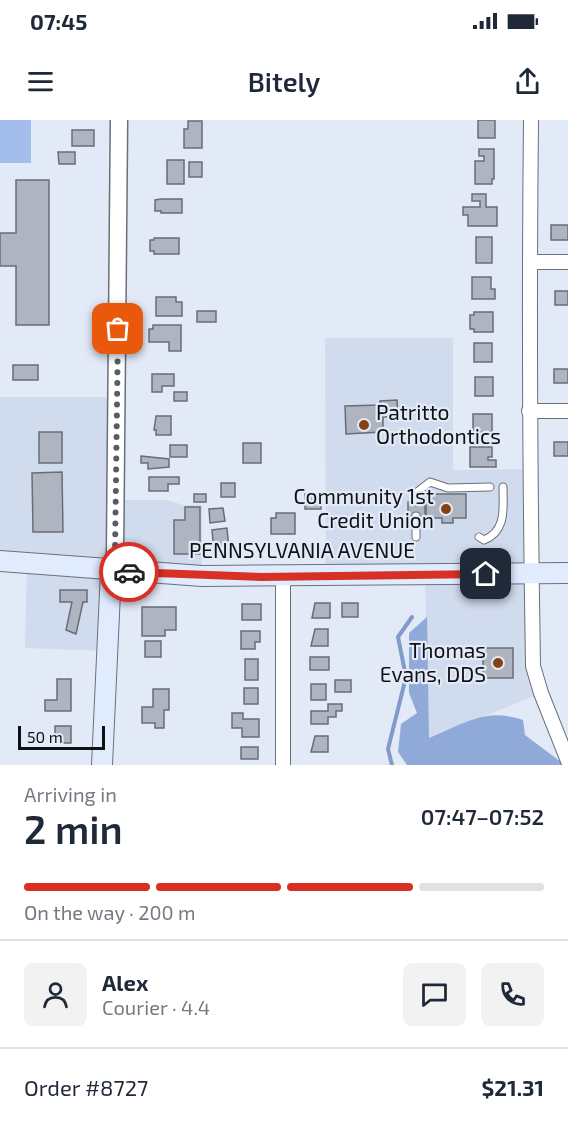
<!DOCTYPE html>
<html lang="en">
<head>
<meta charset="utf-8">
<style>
	:root { --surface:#fff; --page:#f2f2f3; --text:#1f2937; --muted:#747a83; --line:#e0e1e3; --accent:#d93025 }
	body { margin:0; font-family:"Exo 2",sans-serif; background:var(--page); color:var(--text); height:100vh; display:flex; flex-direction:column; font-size:22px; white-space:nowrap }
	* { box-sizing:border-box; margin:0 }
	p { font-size:20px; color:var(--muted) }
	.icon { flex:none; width:33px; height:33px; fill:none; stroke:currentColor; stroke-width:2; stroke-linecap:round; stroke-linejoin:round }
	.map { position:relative; height:645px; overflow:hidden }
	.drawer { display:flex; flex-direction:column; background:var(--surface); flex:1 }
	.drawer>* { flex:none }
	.scale { position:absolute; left:18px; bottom:15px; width:87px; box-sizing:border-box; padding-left:6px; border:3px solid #0e1014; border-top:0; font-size:16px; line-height:21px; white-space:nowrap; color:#0e1014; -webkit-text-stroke:4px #e3eaf7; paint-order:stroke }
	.pin { position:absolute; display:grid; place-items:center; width:51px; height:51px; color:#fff; margin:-26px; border-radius:12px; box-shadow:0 3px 9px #0006 }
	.courier { position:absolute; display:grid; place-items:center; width:60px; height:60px; margin:-30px; border:4px solid #d93025; border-radius:50%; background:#fff; color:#222; box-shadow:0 2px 8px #0007 }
	.overview em { font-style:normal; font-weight:600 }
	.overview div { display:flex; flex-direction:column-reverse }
	.overview { display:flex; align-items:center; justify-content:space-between; height:102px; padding:0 24px }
	h1 { font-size:39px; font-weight:600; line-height:45px }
	.bar { display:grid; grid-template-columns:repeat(4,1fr); gap:9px 6px; align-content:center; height:72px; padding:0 24px }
	.bar i { height:8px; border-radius:4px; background:var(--line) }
	.bar .current { background:var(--accent) }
	.bar p { grid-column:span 4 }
	.line { display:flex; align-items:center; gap:15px; padding:0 24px; border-top:2px solid var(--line) }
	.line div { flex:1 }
	.round { display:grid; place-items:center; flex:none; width:63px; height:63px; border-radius:9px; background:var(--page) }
	.status { display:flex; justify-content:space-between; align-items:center; height:42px; padding:0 30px; background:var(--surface); direction:ltr }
	.status svg { height:16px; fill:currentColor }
	header { display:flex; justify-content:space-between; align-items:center; height:78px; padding:0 24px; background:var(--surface); font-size:27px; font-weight:600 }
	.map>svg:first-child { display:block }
</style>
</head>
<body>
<div class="status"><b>07:45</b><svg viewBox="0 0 49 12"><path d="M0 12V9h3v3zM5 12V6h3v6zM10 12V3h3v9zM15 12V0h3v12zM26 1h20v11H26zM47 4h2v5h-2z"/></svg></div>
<header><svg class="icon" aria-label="menu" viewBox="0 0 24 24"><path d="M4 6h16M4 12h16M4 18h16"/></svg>Bitely<svg class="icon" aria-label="share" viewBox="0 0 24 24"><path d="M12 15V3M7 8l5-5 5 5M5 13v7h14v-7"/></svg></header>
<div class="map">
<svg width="568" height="645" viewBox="0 0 568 645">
	<rect width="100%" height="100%" fill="#e3eaf7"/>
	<g fill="#d0dbed">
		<polygon points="325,218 453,218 453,350 532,349 541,573 429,619 425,455 326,456"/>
		<polygon points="0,277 117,277 116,380 167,380 183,385 202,385 202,456 111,452 107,531 25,528 27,442 0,441"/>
	</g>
	<rect fill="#a3beec" x="0" y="0" width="31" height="43"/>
	<path fill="#8faad9" d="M 427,497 L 429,618 C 464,604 486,587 523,600 L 525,615 L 565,645 L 407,645 L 398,632 L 401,604 L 417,593 L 409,573 L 409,513 Z"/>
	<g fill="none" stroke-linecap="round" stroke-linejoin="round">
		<polyline stroke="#819ccb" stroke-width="4" points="392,645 388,629 406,557 398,517 412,497"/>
	</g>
	<g fill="#aeb5c0" stroke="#686e78" stroke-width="1.5">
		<rect x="478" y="0" width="17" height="18"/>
		<polygon points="188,1 202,1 202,28 184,28 184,9 188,9"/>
		<rect x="72" y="10" width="22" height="16"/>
		<polygon points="479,29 494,29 494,59 492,59 492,64 475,64 475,41 484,41 484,36 479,36"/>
		<polygon points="58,32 75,32 75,44 59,44"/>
		<rect x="167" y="40" width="17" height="24"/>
		<rect x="189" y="42" width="13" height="15"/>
		<polygon points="16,60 49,60 49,205 16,205 16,146 0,146 0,113 16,113"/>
		<polygon points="472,74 486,74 486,87 497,87 497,106 468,106 468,95 463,95 463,87 480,87 480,81 472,81"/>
		<polygon points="161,79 182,79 182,93 161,93 161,91 155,91 155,80"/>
		<rect x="551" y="105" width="17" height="15"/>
		<rect x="476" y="117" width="16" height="26"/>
		<polygon points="154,118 179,118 179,134 154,134 154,131 150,131 150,120 154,120"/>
		<polygon points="472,157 491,157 491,169 495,169 495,179 472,179"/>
		<rect x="555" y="171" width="13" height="14"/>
		<polygon points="156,177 176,177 176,182 182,182 182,196 156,196"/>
		<rect x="197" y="191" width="19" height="11"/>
		<polygon points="474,192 493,192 493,212 474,212 474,209 470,209 470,195 474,195"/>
		<polygon points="153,205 181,205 181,231 169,231 169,222 149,222 149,209 153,209"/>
		<rect x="474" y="223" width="18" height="19"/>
		<rect x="13" y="245" width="25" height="15"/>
		<rect x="554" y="249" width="14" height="14"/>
		<polygon points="152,254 174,254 174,266 162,266 162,272 152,272"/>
		<rect x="475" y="257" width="18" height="19"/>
		<rect x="174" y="272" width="13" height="9"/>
		<polygon points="397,280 398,296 383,297 383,312 346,314 345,286 380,285 380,281"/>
		<rect x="473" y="294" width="19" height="18"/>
		<polygon points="156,296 171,296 171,315 156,315 156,310 154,310"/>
		<rect x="39" y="312" width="23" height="31"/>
		<rect x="554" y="322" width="14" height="14"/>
		<rect x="243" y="323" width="18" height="20"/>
		<rect x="170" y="325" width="17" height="12"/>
		<polygon points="470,327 492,327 492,337 488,337 488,340 496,340 496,347 470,347"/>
		<polygon points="141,336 169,339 169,347 148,349 148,343 141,343"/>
		<polygon points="62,352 63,412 33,412 32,353"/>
		<polygon points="149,357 179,357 179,364 168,364 168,371 149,371"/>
		<rect x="221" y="363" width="14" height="14"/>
		<rect x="194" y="374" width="12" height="8"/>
		<rect x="305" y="374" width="16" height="15"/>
		<polygon points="426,374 466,374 466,398 453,398 453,403 442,403 442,398 426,398"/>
		<rect x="408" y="382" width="17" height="14"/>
		<polygon points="185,387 200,387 200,434 174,434 174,400 185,400"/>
		<polygon points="223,388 225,401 210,403 209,389"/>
		<polygon points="276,393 295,393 295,414 271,414 271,398 276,398"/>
		<polygon points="227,408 229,430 214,432 212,410"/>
		<polygon points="60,470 87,470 87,482 83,482 76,514 66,510 72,482 60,482"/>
		<polygon points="315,483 330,483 330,498 312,498"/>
		<rect x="342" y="483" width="16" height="14"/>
		<rect x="242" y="484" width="19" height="16"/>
		<polygon points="142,487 176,487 176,510 165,510 165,516 142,516"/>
		<polygon points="315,509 328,509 328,526 311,526"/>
		<polygon points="241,511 260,511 260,522 255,522 255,529 241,529"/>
		<rect x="145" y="521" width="16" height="16"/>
		<rect x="483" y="528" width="30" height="30"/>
		<rect x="310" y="537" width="19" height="13"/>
		<rect x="245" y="539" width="13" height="21"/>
		<polygon points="57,559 71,559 71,591 45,591 45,580 57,580"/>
		<rect x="335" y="560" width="16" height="12"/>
		<rect x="311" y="564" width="15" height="16"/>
		<rect x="244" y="568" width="14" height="16"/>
		<polygon points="153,569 169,569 169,590 164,590 164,608 155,608 155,603 142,603 142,587 153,587"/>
		<polygon points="328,584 342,584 342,591 336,591 336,597 328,597 328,604 311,604 311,591 328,591"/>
		<polygon points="232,593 243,593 243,599 259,599 259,617 242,617 242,608 232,608"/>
		<rect x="55" y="606" width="16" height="17"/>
		<polygon points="315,616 328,616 328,632 311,632"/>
		<rect x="241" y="627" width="17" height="12"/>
	</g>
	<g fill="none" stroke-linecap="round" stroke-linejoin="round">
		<g stroke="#69707a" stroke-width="9">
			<g id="service">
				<polyline points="416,382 417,372 430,362 448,368 490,367"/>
				<polyline points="416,417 416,396"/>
				<path d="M 479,417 L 484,420 C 507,411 503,387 503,367"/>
			</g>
		</g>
		<g stroke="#69707a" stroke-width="16">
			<g id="minor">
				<path d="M 531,0 C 529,182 530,364 533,546 L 541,573 L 568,641"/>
				<polyline points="530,142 568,142"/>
				<polyline points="529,291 568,291"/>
				<polyline points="283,645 283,457"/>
			</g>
		</g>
		<g stroke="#69707a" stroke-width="19">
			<polyline id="tertiary" points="111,451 115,433 119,0"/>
		</g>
		<g stroke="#69707a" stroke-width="22">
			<g id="secondary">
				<polyline points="0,441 202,456 568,453"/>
				<polyline points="102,645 111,451"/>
			</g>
		</g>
		<use href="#service" stroke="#fff" stroke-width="7"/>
		<use href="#minor" stroke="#fff" stroke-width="14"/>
		<use href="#tertiary" stroke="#fff" stroke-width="16"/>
		<use href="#secondary" stroke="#e0ebfe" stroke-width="20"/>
	</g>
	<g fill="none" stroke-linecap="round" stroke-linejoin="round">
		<polyline stroke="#595c63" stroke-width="6" stroke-dasharray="0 10.8" points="118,209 115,433 111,452 129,452"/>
		<polyline stroke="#d93025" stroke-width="8" points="129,452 262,457 486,454"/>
	</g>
	<g fill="#844212" stroke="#e3eaf7" stroke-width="2">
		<circle cx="364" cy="305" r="6"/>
		<circle cx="446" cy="389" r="6"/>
		<circle cx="498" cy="543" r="6"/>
	</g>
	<g text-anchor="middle" stroke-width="4.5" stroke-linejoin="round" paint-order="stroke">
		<g font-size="21" fill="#0e1014" stroke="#e3eaf7" text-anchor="end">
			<text x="376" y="300" text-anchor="start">Patritto<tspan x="376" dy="24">Orthodontics</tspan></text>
			<text x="434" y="384">Community 1st<tspan x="434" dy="24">Credit Union</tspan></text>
			<text x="486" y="538">Thomas<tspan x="486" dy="24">Evans, DDS</tspan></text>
		</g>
		<g font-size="21" fill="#0e1014" stroke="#e3eaf7">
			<text x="302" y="438">PENNSYLVANIA AVENUE</text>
		</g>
	</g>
</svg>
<div class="scale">50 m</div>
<div class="pin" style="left:118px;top:209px;background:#ea580c"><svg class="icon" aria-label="bag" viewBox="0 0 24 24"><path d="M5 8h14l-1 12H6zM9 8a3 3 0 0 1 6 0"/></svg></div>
<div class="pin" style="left:486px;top:454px;background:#1f2937"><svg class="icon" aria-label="home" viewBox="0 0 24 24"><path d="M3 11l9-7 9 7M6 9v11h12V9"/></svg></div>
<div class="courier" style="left:129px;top:452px"><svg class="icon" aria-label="car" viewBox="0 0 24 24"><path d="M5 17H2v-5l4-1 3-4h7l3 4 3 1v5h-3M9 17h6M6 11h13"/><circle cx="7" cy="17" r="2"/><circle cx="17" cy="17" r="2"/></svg></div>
</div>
<section class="drawer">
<div class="overview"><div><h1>2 min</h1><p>Arriving in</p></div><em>07:47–07:52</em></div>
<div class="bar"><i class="current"></i><i class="current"></i><i class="current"></i><i></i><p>On the way · 200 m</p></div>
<div class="line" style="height:108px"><a class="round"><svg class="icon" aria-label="person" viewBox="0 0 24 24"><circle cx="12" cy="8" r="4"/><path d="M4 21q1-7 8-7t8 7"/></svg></a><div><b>Alex</b><p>Courier · 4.4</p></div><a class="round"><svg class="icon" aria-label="chat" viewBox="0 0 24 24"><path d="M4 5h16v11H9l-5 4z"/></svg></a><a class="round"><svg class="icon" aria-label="phone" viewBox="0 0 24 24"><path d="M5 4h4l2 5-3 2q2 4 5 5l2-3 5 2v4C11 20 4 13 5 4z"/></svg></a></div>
<div class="line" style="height:78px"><div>Order #8727</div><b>$21.31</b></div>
</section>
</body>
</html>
